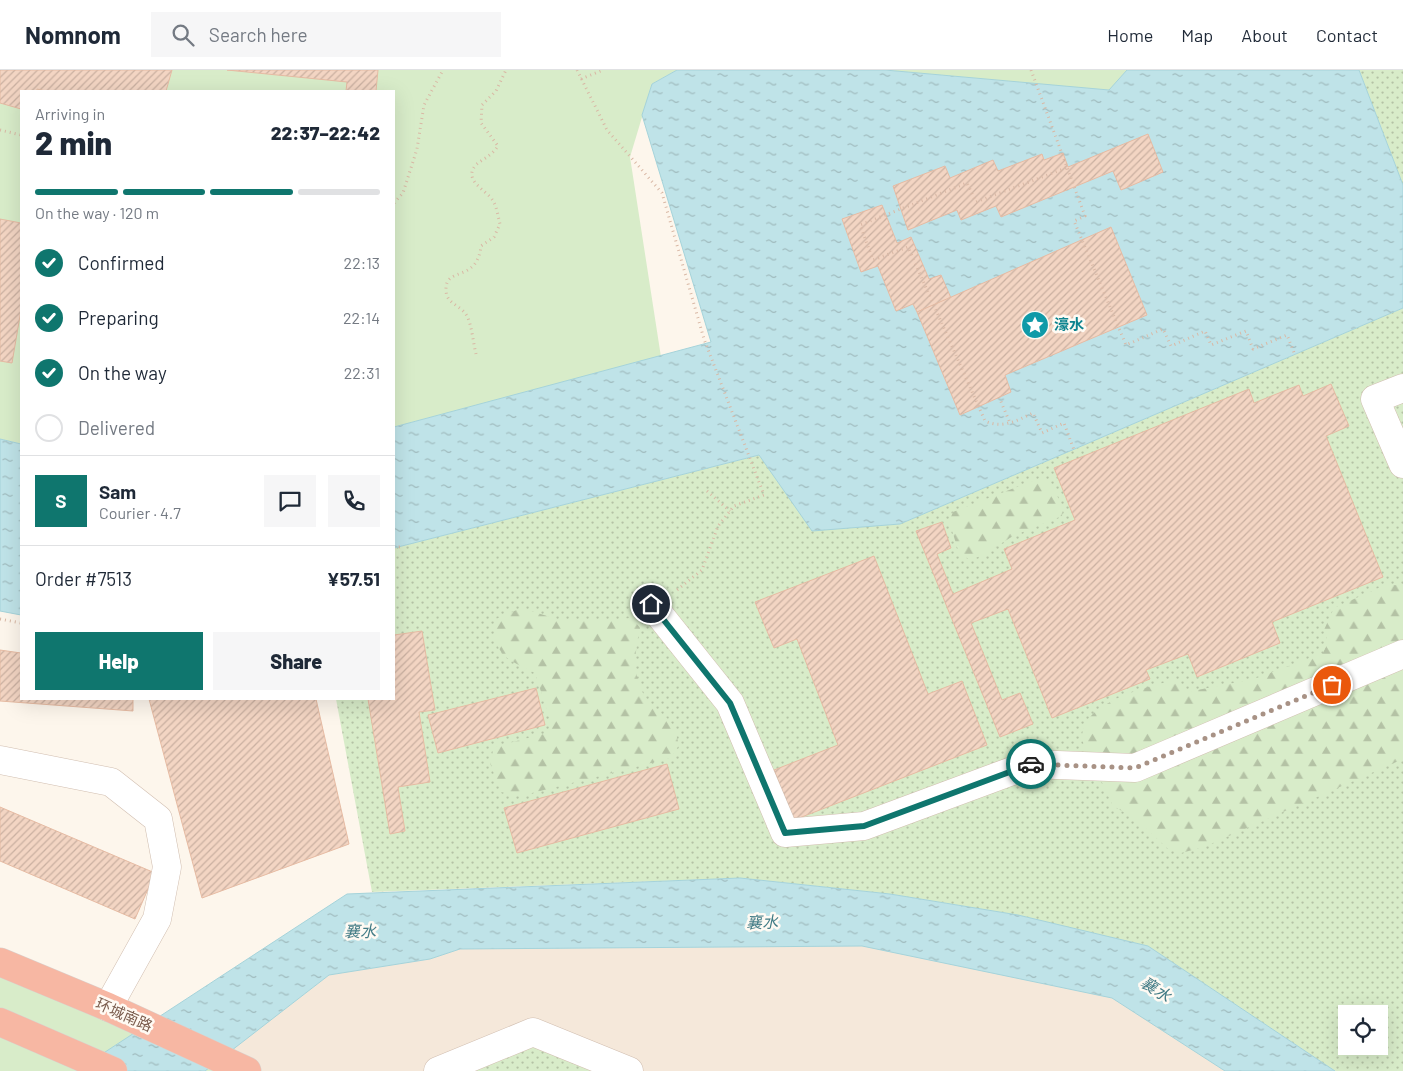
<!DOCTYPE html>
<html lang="en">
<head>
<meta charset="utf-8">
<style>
	:root { --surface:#fff; --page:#f6f6f7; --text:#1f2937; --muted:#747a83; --line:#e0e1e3; --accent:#0f766e }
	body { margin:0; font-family:Barlow,"Noto Sans SC",sans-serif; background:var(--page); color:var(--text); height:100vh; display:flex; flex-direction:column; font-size:19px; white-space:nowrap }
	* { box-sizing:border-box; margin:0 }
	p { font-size:16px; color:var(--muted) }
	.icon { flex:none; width:28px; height:28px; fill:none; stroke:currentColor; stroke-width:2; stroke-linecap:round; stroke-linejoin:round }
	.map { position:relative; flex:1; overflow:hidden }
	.sheet { position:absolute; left:20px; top:20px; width:375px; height:610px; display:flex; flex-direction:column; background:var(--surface); border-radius:0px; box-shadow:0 5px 20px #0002 }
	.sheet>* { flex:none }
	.controls { position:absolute; left:1338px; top:935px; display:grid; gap:10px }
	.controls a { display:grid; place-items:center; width:50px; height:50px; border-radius:0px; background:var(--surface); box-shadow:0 5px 20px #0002; font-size:25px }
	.pin { position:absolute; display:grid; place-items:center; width:42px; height:42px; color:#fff; margin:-21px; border:2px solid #fff; border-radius:50%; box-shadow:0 1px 5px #0007 }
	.courier { position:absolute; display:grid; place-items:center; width:50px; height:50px; margin:-25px; border:4px solid #0f766e; border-radius:50%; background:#fff; color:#222; box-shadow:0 1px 6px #0007 }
	.overview em { font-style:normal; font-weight:800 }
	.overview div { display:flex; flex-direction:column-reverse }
	.overview { display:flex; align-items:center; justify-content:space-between; height:85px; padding:0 15px }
	h1 { font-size:32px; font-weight:800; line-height:38px }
	.bar { display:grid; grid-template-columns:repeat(4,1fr); gap:8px 5px; align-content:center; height:60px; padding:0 15px }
	.bar i { height:6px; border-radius:4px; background:var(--line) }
	.bar .active { background:var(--accent) }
	.bar p { grid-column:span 4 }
	.line { display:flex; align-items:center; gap:12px; padding:0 15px; border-top:1px solid var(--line) }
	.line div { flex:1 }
	.round { display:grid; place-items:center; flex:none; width:52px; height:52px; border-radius:0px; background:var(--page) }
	ol { padding:0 15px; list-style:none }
	li { display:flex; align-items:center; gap:15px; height:55px }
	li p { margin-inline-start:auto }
	li .icon { padding:5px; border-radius:50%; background:var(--accent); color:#fff; stroke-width:4 }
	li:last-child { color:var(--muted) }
	li i { width:28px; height:28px; border:2px solid var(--line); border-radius:50% }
	.button { display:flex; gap:10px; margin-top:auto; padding:10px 15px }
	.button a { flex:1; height:58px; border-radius:0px; background:var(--accent); color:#fff; font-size:20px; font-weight:800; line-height:58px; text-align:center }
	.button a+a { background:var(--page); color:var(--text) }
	header { display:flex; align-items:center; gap:30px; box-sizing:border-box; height:70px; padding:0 25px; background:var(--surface); border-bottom:1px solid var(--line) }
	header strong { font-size:24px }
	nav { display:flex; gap:28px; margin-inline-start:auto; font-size:18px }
	.search { width:350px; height:45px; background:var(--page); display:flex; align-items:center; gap:12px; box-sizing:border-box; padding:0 18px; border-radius:0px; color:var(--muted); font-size:19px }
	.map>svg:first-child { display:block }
</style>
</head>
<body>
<header>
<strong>Nomnom</strong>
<div class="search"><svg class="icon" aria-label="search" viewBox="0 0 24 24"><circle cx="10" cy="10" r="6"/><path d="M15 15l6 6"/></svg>Search here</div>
<nav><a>Home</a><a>Map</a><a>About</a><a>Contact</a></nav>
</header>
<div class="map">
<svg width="1403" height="1001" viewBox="0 0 1403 1001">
	<defs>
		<pattern id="grass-dots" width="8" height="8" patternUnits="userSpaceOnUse" patternTransform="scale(1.25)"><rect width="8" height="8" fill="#d8ecc9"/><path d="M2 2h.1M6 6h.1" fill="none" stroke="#b4c2a5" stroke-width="1.8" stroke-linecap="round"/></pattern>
		<pattern id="forest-firs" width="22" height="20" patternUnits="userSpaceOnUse" patternTransform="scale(1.25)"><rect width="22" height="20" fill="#d8ecc9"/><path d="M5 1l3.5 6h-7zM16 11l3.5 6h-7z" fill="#b4c2a5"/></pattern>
		<pattern id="water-ripples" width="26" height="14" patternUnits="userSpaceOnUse" patternTransform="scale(1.25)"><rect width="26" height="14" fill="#bfe3e8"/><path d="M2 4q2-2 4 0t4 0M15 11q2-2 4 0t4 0" fill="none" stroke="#a0bbbe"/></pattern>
		<pattern id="building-hatch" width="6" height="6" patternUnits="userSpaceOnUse" patternTransform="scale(1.25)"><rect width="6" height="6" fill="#f3d5c3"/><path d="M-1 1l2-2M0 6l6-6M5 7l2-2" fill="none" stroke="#cab0a1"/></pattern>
	</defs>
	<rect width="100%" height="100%" fill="#fdf6ec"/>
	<path fill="#f5e8da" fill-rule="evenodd" d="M 1403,698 L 1403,1001 L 171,1001 L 288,937 L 329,905 L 430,889 L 460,879 L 862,876 ZM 1346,944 L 1379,944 L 1379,976 L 1346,976 Z"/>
	<g fill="url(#grass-dots)" fill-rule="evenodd">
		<polygon points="1359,0 1403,0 1403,115 1362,8"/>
		<path d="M 1403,238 L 1403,1001 L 1335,1001 L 1148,876 L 1018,845 L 890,824 L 740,808 L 372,822 L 336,629 L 394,629 L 394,478 L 759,385 L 812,460 L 900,454 ZM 1346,944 L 1379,944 L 1379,976 L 1346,976 Z"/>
		<polygon points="533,962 629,1001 438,1001"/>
	</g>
	<g fill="url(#forest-firs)">
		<polygon points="1040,408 1050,411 1063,438 1062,446 1013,466 983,485 970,490 959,483 949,451 953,442"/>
		<path d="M 1385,515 L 1403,515 L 1403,689 L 1204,777 L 1181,783 L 1168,779 L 1136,749 L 1113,736 L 1081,668 C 1083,661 1085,652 1090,647 C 1108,627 1149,616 1175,610 L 1187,622 L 1254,609 L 1323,583 L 1328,572 L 1324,560 L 1334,538 Z"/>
		<path d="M 521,538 L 557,549 L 599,551 L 632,548 L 640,558 C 634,584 631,614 652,635 C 671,653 672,647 679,675 L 671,688 L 532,723 L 515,725 L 501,722 L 490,693 L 494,677 L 551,662 L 550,650 L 535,603 C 506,589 492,585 496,549 Z"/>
	</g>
	<g fill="#d8ecc9">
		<polygon points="0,0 677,0 652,14 630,87 661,287 394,357 394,21 21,21 21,374 0,369"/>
		<polygon points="885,0 1127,0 1109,21"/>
		<polygon points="0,892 247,1001 0,1001"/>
	</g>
	<g fill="url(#water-ripples)" stroke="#a5d3da">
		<polygon points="677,0 885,0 1109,20 1127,0 1359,0 1403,115 1403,238 900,454 812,461 759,385 394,478 394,357 711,272 642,45 652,14"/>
		<polygon points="0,369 21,374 21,545 0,541"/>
		<polygon points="740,808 890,824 1018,845 1148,876 1335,1001 1225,1001 1112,928 862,876 460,879 430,889 329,905 205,1001 76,1001 347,824"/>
	</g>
	<g fill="url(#building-hatch)" stroke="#e6bba3">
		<polygon points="0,0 172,0 166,21 45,21 37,19 37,21 21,21 21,39 0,33"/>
		<polygon points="227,0 378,0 376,21 346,21 347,12"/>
		<polygon points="1148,64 1163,102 1121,120 1113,101 1001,147 996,136 961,150 957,140 908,160 893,116 945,96 950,108 993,90 998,101 1042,84 1044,90 1063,83 1068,97"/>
		<polygon points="882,135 897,173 911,167 929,209 941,205 951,228 917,242 913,234 896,241 878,196 861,202 842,149"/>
		<polygon points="0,149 21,153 21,240 12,293 0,291"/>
		<polygon points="1111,157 1147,245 1005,305 1011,322 960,345 917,242"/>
		<polygon points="1331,314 1349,356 1326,366 1383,507 1272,552 1280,573 1197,607 1188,584 1146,600 1150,609 1052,648 1008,539 971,553 1002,630 1020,623 1033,654 1000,667 916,461 942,452 951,478 937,484 953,524 1012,499 1004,479 1075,450 1054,398 1249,319 1254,333 1299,315 1303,326"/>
		<polygon points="874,486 928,624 962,611 987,675 794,750 774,700 838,675 797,569 774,578 755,532"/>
		<polygon points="422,561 435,640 419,642 430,712 398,717 405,761 390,764 368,629 394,629 394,565"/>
		<polygon points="0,580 21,583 21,629 133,629 133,641 0,631"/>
		<polygon points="536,618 545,655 438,683 428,645"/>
		<polygon points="149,629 316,629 349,774 202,828"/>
		<polygon points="667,694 679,739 517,783 504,738"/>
		<polygon points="0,737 155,803 135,849 0,791"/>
	</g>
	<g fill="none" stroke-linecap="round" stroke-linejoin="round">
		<g stroke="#d1beb0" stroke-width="29">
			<g id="minor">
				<polyline points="1403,318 1375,329 1403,394"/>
				<polyline points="651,534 730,633 785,763 864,756 1031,694 1135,698 1403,584"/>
				<polyline points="0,690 111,712 158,749 167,797 157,849 108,937"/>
				<polyline points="438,1001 533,962 629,1001"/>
			</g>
		</g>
		<g stroke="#dad1cd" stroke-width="29">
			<g id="highway">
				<polyline points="0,892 108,937 247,1001"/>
				<polyline points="0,952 113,1001"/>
			</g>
		</g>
		<g stroke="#d9b8a5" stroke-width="3" stroke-dasharray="1 4" stroke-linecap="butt">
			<polyline points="577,0 607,60 662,123 704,269 764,425 734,436 718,456 702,500 677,520"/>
			<polyline points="1031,0 1085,146 1074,151 1126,275 1163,259 1171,276 1205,261 1211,275 1246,261 1253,279 1287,265 1295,285"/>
			<polyline points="581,9 603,0"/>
			<polyline points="0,60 21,65"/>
			<path d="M 1066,98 L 976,132 L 967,113 L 860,155 L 873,190 L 908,177 L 985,351 C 1002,359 1016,351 1033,343 L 1042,363 L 1064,353 L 1074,380"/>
			<polyline points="394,133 403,123 417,79 424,35 443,0"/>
			<path d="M 476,284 C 473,272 472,256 467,246 C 461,235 446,234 446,220 C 445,196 477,213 481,176 L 494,167 L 500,154 C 498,147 497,137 493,131 C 488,121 463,111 475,96 C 481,89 490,88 498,76 L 481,53 L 482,35 L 496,21 L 506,0"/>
			<polyline points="999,327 1010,353"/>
			<polyline points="707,421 730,441"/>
			<polyline points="394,478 403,476"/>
			<polyline points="0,549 21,553"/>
		</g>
		<use href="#minor" stroke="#fff" stroke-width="28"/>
		<use href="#highway" stroke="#f7b7a3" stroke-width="28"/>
	</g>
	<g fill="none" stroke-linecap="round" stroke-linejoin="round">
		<polyline stroke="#a89285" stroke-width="5" stroke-dasharray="0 9" points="1031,694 1135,698 1332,615"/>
		<polyline stroke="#0f766e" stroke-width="6" points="651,534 730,633 785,763 864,756 1031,694"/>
	</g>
	<defs>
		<g id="sight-disc" transform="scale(1.4375)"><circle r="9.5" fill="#0f9aa8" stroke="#fffaf3"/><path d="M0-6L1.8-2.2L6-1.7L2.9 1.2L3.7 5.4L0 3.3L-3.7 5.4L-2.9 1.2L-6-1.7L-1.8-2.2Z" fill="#fff"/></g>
	</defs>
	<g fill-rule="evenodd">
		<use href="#sight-disc" x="1035" y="255"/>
	</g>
	<g text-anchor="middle" stroke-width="5" stroke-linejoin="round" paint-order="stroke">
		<g font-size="15" font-weight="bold" fill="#0d838f" stroke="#fffaf3" text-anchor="start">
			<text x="1054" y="260">濠水</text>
		</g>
		<g font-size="15" fill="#7a5c4d" stroke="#fffaf3">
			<text transform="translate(124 945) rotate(24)" y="5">环城南路</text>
		</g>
		<g font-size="16" font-style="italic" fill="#437c86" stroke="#fffaf3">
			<text transform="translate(762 852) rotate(-2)" y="6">襄水</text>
			<text x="360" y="867">襄水</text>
			<text transform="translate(1156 919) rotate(33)" y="6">襄水</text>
		</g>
	</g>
</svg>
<div class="controls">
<a><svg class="icon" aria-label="locate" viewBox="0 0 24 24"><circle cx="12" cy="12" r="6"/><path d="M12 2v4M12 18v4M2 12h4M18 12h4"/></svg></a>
</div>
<div class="pin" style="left:1332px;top:615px;background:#ea580c"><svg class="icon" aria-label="bag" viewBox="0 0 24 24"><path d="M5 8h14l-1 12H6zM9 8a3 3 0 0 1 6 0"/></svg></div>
<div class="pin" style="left:651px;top:534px;background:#1f2937"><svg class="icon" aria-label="home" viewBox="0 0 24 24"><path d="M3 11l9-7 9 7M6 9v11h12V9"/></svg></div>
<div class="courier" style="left:1031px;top:694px"><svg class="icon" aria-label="car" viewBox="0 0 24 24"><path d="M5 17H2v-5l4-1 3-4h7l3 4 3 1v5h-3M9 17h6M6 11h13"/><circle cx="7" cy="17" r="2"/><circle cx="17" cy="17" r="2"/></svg></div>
<section class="sheet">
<div class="overview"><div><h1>2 min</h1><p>Arriving in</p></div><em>22:37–22:42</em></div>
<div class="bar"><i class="active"></i><i class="active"></i><i class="active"></i><i></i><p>On the way · 120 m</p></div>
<ol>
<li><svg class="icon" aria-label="check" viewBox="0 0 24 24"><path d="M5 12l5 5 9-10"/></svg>Confirmed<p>22:13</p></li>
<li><svg class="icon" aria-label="check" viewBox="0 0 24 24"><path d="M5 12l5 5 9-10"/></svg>Preparing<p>22:14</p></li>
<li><svg class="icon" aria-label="check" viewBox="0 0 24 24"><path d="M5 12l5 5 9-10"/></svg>On the way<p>22:31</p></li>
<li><i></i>Delivered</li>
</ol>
<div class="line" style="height:90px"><b class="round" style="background:var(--accent);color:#fff">S</b><div><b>Sam</b><p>Courier · 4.7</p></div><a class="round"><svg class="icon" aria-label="chat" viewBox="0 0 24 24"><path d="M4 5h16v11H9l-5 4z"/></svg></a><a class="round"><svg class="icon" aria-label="phone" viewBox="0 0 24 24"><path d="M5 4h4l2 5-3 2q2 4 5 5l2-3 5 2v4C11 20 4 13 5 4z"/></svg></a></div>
<div class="line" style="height:65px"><div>Order #7513</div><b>¥57.51</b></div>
<div class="button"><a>Help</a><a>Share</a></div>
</section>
</div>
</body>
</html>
